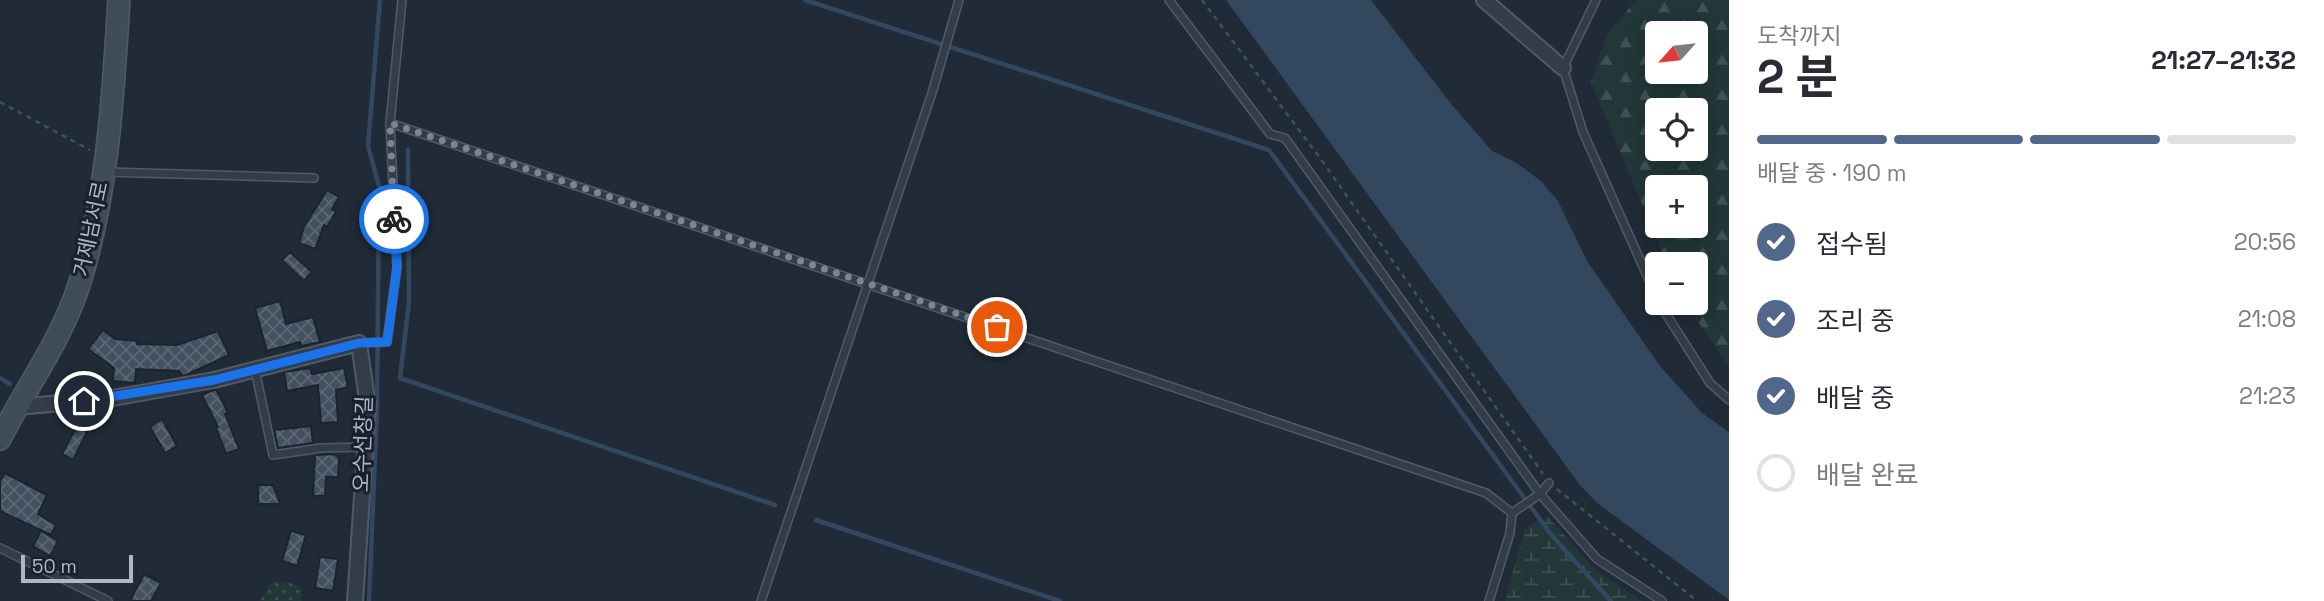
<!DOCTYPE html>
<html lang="ko">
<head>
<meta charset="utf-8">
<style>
	:root { --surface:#fff; --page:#f7f7f7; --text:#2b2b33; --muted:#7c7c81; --line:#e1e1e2; --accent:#51688c }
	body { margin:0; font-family:"Space Grotesk","Noto Sans KR",sans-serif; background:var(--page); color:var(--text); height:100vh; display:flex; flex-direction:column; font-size:26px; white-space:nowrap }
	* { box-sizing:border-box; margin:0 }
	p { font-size:23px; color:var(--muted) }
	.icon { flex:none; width:38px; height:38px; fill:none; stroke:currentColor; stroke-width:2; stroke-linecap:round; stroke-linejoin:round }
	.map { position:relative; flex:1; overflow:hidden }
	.details { display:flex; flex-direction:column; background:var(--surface); width:595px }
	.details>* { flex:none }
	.needle { width:46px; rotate:243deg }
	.controls { position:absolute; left:1645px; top:21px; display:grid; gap:14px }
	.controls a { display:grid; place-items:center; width:63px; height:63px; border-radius:7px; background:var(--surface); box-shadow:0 4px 18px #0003; font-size:35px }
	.scale { position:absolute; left:21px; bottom:18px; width:112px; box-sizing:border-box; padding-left:7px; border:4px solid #aeb7c5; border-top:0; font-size:19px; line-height:24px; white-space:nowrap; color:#aeb7c5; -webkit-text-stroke:5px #19222c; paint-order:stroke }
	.pin { position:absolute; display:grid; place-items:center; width:60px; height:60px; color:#fff; margin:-30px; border:4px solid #fff; border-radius:50%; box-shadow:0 2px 7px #0007 }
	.courier { position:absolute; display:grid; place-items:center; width:70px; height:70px; margin:-35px; border:5px solid #1a73e8; border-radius:50%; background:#fff; color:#222; box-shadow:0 2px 9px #0007 }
	.headline em { font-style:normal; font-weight:700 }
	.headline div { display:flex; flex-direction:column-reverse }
	.headline { display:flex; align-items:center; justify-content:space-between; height:119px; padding:0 28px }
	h1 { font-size:46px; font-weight:700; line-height:52px }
	.bar { display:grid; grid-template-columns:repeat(4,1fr); gap:10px 7px; align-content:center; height:84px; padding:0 28px }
	.bar i { height:9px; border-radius:5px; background:var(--line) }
	.bar .on { background:var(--accent) }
	.bar p { grid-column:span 4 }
	ol { padding:0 28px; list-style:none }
	li { display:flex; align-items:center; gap:21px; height:77px }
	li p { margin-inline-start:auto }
	li .icon { padding:7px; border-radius:50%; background:var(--accent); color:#fff; stroke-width:4 }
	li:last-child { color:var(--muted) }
	li i { width:38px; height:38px; border:4px solid var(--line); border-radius:50% }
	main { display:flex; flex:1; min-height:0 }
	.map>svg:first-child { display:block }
</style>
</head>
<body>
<main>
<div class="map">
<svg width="1729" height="601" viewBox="0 0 1729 601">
	<defs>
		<pattern id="grass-dots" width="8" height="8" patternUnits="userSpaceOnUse" patternTransform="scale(1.75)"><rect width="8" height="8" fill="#223738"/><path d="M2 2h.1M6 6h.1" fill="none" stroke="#405253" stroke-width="1.8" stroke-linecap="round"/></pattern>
		<pattern id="forest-firs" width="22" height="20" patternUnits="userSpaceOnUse" patternTransform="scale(1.75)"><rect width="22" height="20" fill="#223738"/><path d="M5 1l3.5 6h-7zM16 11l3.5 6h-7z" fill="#405253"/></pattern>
		<pattern id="wetland-marsh" width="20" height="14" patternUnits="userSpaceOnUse" patternTransform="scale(1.75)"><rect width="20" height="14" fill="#223738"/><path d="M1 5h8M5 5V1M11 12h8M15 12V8" fill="none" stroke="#405253"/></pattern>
		<pattern id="building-cross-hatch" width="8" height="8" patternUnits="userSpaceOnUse" patternTransform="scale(1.75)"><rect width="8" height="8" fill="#43505f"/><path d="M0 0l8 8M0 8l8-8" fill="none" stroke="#5c6774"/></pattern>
	</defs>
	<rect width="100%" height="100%" fill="#202b37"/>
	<polygon fill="url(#grass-dots)" points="271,582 290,582 301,588 302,601 260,601"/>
	<path fill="url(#forest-firs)" fill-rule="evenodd" d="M 1636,0 L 1729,0 L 1729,366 L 1685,303 L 1696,303 L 1696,264 L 1667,264 L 1591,82 L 1607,34 ZM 1657,33 L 1696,33 L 1696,72 L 1657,72 ZM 1657,110 L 1696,110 L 1696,149 L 1657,149 ZM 1657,187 L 1696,187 L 1696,226 L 1657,226 Z"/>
	<polygon fill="url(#wetland-marsh)" points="1548,517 1596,570 1642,601 1505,601 1525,528"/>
	<polygon fill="#33475f" points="1226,0 1371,0 1452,105 1492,151 1515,162 1541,181 1558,201 1587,261 1660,366 1702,413 1729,432 1729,600 1597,503 1579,484"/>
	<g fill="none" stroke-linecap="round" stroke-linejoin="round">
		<g stroke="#33475f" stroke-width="4.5">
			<polyline points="805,0 1269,150 1553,537 1611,601"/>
			<polyline points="408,150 409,302 400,378 775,505"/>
			<polyline points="0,378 10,384"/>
			<polyline points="816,520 1060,601"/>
			<polyline points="369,601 377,410 379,186 368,146 380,0"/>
		</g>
	</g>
	<g fill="url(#building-cross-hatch)" stroke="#1b242e" stroke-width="2">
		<polygon points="327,190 339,197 332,209 336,212 327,227 324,225 315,249 299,243 304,227"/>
		<polygon points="290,252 312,272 304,281 282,260"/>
		<polygon points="280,301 286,324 313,317 320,342 302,346 300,342 267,351 255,308"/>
		<polygon points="103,330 115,339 137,341 137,344 177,345 218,331 229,355 186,375 182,376 179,371 136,369 135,383 113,381 114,368 88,349"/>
		<polygon points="310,368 312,374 344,368 348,387 336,390 338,422 321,423 318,385 287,391 284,372"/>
		<polygon points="216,389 228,413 225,414 239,449 231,452 226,453 216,428 218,427 202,395"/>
		<polygon points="162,419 177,446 165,453 150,427"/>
		<polygon points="77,426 87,432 73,460 62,454"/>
		<polygon points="311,426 313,443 278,448 274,430"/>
		<polygon points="334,454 339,458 338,477 326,477 325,496 313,496 315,455"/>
		<polygon points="5,473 47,495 38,514 56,525 51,535 0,511 0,481"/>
		<polygon points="258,485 273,485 280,504 258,504"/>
		<polygon points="41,531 58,541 50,556 33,546"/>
		<polygon points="291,531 306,535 297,566 282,561"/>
		<polygon points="320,557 338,559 333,591 315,588"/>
		<polygon points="144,574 161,583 151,601 130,601"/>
	</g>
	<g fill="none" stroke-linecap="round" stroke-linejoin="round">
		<g stroke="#515a66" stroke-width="10">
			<g id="service">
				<polyline points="1169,0 1270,134 1285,138 1540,494 1597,559 1662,601"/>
				<polyline points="1596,0 1563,68 1583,132 1657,298"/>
				<polyline points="390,123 1486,493 1512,513 1510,533 1489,601"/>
				<polyline points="107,172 314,178"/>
				<polyline points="1659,303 1710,383 1729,400"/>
				<polyline points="359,343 387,342 397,267 390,123 402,0"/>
				<polyline points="255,369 273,455 321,448 365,447"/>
				<polyline points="1512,513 1540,494 1549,483"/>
				<polyline points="0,548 108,601"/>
				<polyline points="761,601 932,93 959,0"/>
			</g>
		</g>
		<g stroke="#515a66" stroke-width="18">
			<g id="minor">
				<polyline points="1484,0 1563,68"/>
				<polyline points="16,407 107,399 214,380 359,343 368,406 355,601"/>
			</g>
		</g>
		<g stroke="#515a66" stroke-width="24">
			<path id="secondary" d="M 0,439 C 25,389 60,342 78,288 C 108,196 113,96 119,0"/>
		</g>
		<g stroke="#3f5456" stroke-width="2.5" stroke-dasharray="5 5" stroke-linecap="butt">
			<polyline points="1202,0 1320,158 1543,474"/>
			<polyline points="0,102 90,150"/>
			<polyline points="1557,489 1697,601"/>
		</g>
		<use href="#service" stroke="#333d48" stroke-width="7"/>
		<use href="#minor" stroke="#333d48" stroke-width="14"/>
		<use href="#secondary" stroke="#414c5b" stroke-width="21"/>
	</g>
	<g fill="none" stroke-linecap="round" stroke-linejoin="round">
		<polyline stroke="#7c8693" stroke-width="7" stroke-dasharray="0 12.6" points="394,219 390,123 997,327"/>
		<polyline stroke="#1a73e8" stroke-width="9" points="84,401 214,380 359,343 387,342 397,267 394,219"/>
	</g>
	<g text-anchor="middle" stroke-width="6" stroke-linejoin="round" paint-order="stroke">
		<g font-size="21" fill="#aeb7c5" stroke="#19222c">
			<text transform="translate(91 229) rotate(-78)" y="7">거제남서로</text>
			<text transform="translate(363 444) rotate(-88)" y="7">오수선창길</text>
		</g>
	</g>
</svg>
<div class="controls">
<a><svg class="needle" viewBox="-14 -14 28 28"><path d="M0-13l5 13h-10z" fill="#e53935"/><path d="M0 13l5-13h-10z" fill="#7c7c81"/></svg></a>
<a><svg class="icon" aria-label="locate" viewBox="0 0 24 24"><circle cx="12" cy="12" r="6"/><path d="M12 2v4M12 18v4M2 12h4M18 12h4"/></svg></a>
<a>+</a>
<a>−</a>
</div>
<div class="scale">50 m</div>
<div class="pin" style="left:997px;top:327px;background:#ea580c"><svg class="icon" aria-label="bag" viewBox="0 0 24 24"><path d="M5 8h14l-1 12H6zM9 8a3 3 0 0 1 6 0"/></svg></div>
<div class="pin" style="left:84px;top:401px;background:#1f2937"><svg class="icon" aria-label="home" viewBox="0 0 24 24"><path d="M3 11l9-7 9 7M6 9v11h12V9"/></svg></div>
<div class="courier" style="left:394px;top:219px"><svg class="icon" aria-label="bike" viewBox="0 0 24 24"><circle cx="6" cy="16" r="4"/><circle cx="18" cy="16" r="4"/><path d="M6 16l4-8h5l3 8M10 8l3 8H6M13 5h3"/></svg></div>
</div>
<section class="details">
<div class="headline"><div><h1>2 분</h1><p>도착까지</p></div><em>21:27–21:32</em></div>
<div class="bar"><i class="on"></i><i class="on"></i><i class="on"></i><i></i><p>배달 중 · 190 m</p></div>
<ol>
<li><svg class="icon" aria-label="check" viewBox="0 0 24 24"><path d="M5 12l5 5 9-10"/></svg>접수됨<p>20:56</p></li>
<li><svg class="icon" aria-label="check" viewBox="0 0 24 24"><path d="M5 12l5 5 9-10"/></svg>조리 중<p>21:08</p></li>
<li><svg class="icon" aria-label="check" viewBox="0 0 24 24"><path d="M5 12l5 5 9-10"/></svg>배달 중<p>21:23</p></li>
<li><i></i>배달 완료</li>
</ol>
</section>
</main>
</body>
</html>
